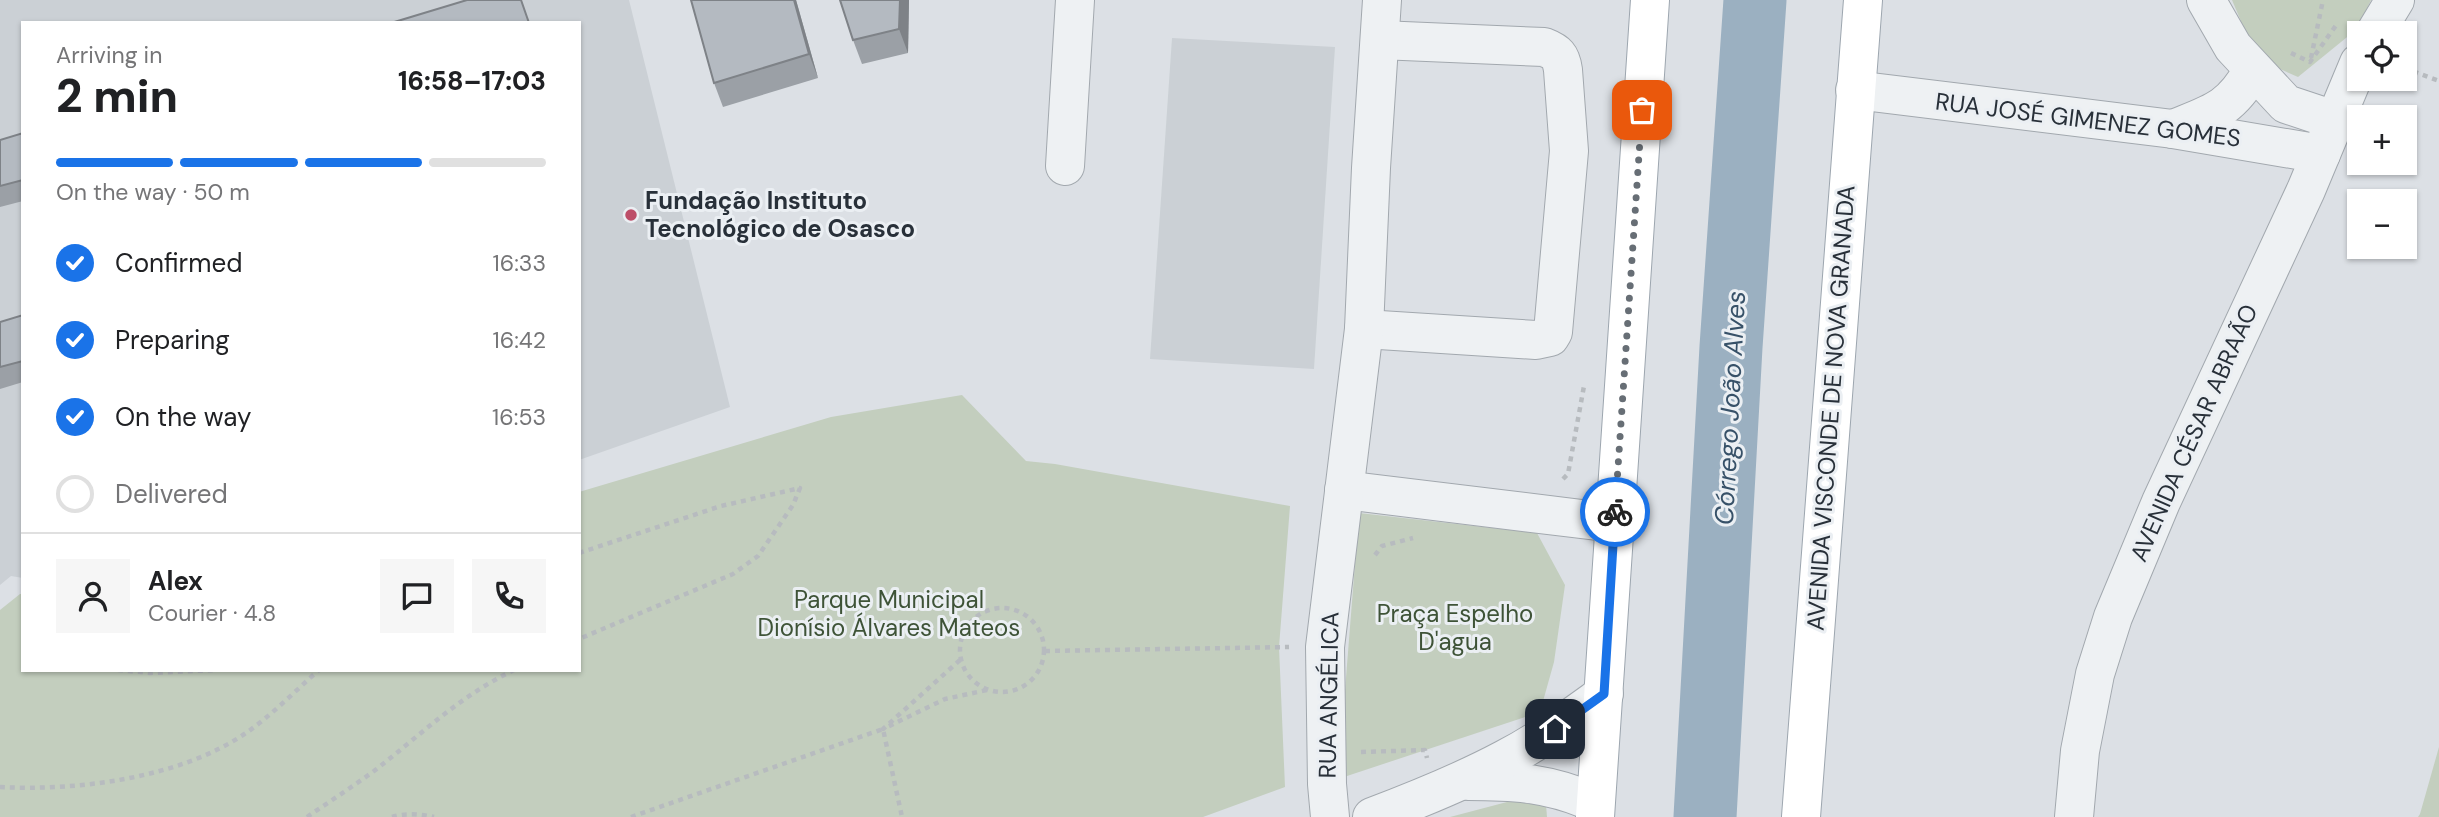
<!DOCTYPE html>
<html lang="en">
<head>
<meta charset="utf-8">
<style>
	:root { --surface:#fff; --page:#f6f6f6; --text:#202124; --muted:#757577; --line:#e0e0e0; --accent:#1a73e8 }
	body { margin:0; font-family:"DM Sans",sans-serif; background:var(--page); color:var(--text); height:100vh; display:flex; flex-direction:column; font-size:26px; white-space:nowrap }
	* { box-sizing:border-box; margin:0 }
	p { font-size:23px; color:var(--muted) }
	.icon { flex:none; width:38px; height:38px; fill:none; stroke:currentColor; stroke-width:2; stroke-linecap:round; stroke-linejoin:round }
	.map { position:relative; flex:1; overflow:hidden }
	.details { position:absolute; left:21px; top:21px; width:560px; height:651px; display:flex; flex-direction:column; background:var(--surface); border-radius:0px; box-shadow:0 2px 5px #0004 }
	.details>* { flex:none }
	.fabs { position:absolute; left:2347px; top:21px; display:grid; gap:14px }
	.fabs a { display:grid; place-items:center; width:70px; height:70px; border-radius:0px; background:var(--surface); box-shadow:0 2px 5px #0004; font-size:35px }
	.pin { position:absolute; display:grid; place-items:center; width:60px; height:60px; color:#fff; margin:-30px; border-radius:14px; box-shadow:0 4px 10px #0006 }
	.courier { position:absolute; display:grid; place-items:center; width:70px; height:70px; margin:-35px; border:5px solid #1a73e8; border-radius:50%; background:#fff; color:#222; box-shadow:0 2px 9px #0007 }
	.headline em { font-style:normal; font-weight:800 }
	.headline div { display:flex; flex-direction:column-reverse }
	.headline { display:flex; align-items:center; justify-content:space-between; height:119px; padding:0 35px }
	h1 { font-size:46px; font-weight:800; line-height:52px }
	.bar { display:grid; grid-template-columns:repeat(4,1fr); gap:10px 7px; align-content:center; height:84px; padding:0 35px }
	.bar i { height:9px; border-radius:5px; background:var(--line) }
	.bar .current { background:var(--accent) }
	.bar p { grid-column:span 4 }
	.line { display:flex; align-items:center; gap:18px; padding:0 35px; border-top:2px solid var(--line) }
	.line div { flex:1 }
	.round { display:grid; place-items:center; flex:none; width:74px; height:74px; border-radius:0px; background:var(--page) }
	ol { padding:0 35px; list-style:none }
	li { display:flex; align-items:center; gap:21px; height:77px }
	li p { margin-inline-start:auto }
	li .icon { padding:7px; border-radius:50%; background:var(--accent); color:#fff; stroke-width:4 }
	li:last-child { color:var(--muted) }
	li i { width:38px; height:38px; border:4px solid var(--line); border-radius:50% }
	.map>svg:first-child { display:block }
</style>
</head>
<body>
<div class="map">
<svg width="2439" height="817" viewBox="0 0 2439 817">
	<rect width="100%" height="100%" fill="#dce0e5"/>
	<g fill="#cbd0d5">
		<polygon points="0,0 629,0 730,407 579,460 579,23 23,23 23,578 11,576 0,585"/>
		<polygon points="1172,38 1335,47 1314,369 1150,359"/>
	</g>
	<g fill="#c3cebe">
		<polygon points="2232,0 2371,0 2357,29 2298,77 2257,59"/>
		<polygon points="962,395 1026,461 1055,464 1290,506 1279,647 1285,787 1203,817 0,817 0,610 20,594 23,594 23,670 579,670 579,492 831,417"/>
		<polygon points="1359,513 1537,533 1565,585 1554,662 1540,712 1338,779"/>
		<polygon points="2439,747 2439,817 2418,817 2420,814"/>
		<polygon points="1545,792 1547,817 1450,817"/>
	</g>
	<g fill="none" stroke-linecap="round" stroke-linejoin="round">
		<polyline stroke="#9bb0c1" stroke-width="63" points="1705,817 1731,347 1755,0"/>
		<g stroke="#a2a8ae" stroke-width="40">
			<g id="minor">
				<polyline points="2206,0 2233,47 2286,104 2334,120"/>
				<polyline points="2375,33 2395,0"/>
				<polyline points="1855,90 2173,129 2321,154"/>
				<path d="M 2173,129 C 2213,113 2230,110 2253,70"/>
				<polyline points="1065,166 1075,0"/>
				<path d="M 1364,329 L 1536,340 L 1550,337 L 1553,332 L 1569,151 L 1563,70 C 1561,56 1557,52 1544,47 L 1380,40"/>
				<polyline points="1344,490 1614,523"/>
				<path d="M 1468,781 C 1516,781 1550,783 1595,803"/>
				<polyline points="1330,817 1327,784 1325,647 1364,329 1371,168 1382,0"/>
				<path d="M 1372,817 C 1417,800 1462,782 1505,759 C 1540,741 1572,717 1604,694"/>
				<polyline points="2074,817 2080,751 2095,674 2113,617 2161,502 2306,190 2359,63"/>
			</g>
		</g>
		<g stroke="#9da6af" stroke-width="40">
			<g id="major">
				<polyline points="1595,817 1650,0"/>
				<polyline points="1801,817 1863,0"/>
			</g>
		</g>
		<g stroke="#b7bbbf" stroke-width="4.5" stroke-dasharray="5 5" stroke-linecap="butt">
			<polyline points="2291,53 2310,62 2337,24"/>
			<polyline points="2311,58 2323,0"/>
			<polyline points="2404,68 2439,81"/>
			<polyline points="1563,479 1568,474 1584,386"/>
			<polyline points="579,553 721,506 800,488 793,505 758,556 733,574 579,639"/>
			<polyline points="1375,555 1382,546 1413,538"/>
			<circle cx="1002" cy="650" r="42"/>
			<polyline points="1045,651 1289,647"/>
			<polyline points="960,660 883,729 945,699 987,690"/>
			<polyline points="118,670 150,673 217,670"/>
			<polyline points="1361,752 1425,750 1427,758"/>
			<path d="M 0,787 C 79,791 180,778 246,733 C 272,715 295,691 319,670"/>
			<path d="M 307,817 C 329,802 352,787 374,771 C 422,734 458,697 514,670"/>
			<path d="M 392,817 C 405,813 421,814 434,817"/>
			<polyline points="631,817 883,729 902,817"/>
		</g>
		<use href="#minor" stroke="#eef1f3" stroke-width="38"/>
		<use href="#major" stroke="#fff" stroke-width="38"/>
	</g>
	<g fill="#9ba0a6">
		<polygon points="796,0 818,78 723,107 714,83"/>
		<polygon points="909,0 908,53 862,64 853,40"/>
		<polygon points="23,133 23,201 0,207 0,140"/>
		<polygon points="23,315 23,382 0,389 0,322"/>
	</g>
	<g fill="#7e8287">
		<polygon points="794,0 796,0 818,78 809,54"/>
		<polygon points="900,0 909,0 908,53 899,29"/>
	</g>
	<g fill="#b4bac1" stroke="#7e8287" stroke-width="2">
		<polygon points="467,0 521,0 529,23 391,23"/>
		<polygon points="691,0 794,0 809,54 714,83"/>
		<polygon points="840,0 900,0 899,29 853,40"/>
		<polygon points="23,133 23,180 0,186 0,140"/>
		<polygon points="23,315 23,361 0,367 0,322"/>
	</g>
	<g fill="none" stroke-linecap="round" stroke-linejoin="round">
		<polyline stroke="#676e75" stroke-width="7" stroke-dasharray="0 12.6" points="1615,512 1642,110"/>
		<polyline stroke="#1a73e8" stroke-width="9" points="1555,729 1604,694 1615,512"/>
	</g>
	<circle fill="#bd4e68" stroke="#ebeff3" stroke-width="2.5" cx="631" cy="215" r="7"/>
	<g text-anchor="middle" stroke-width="6" stroke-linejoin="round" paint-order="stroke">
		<g font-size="24" fill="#283039" stroke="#ebeff3">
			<text transform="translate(2088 120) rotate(7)" y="8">RUA JOSÉ GIMENEZ GOMES</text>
			<text transform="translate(1831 408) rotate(-86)" y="8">AVENIDA VISCONDE DE NOVA GRANADA</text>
			<text transform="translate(2194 433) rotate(-66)" y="8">AVENIDA CÉSAR ABRAÃO</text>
			<text transform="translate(1329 695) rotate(-89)" y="8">RUA ANGÉLICA</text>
		</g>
		<g font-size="24" font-weight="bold" fill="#283039" stroke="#ebeff3" text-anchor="start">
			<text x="645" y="209">Fundação Instituto<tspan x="645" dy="28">Tecnológico de Osasco</tspan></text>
		</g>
		<g font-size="24" fill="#3e5337" stroke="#ebeff3">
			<text x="889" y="608">Parque Municipal<tspan x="889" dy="28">Dionísio Álvares Mateos</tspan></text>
			<text x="1455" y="622">Praça Espelho<tspan x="1455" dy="28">D'agua</tspan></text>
		</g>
		<g font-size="26" font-style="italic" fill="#375168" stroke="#ebeff3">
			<text transform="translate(1730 408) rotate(-87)" y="9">Córrego João Alves</text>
		</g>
	</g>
</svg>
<div class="fabs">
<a><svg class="icon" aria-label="locate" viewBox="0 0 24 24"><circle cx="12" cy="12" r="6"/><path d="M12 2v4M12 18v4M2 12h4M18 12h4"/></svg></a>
<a>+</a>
<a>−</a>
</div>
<div class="pin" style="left:1642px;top:110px;background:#ea580c"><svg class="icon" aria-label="bag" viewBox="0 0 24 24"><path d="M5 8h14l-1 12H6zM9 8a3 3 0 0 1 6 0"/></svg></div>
<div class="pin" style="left:1555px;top:729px;background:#1f2937"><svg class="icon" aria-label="home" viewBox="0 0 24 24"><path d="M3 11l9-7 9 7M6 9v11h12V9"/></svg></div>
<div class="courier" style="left:1615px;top:512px"><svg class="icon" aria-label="bike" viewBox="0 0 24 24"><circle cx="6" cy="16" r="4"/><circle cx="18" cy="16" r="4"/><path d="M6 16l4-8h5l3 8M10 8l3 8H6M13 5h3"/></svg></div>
<section class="details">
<div class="headline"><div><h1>2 min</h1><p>Arriving in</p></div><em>16:58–17:03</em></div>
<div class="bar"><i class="current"></i><i class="current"></i><i class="current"></i><i></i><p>On the way · 50 m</p></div>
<ol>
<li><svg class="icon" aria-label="check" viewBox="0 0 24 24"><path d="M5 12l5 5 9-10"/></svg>Confirmed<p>16:33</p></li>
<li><svg class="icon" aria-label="check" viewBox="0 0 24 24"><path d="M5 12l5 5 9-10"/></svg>Preparing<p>16:42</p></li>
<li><svg class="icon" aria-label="check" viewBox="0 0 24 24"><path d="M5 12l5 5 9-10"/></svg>On the way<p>16:53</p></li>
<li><i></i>Delivered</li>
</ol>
<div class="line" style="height:126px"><a class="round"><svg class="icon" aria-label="person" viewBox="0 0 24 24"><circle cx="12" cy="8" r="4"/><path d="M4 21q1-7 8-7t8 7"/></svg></a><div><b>Alex</b><p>Courier · 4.8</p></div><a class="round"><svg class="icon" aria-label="chat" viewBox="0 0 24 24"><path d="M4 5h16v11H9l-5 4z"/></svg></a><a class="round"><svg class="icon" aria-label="phone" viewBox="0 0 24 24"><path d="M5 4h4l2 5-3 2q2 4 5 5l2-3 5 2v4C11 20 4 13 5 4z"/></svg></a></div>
</section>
</div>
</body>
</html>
